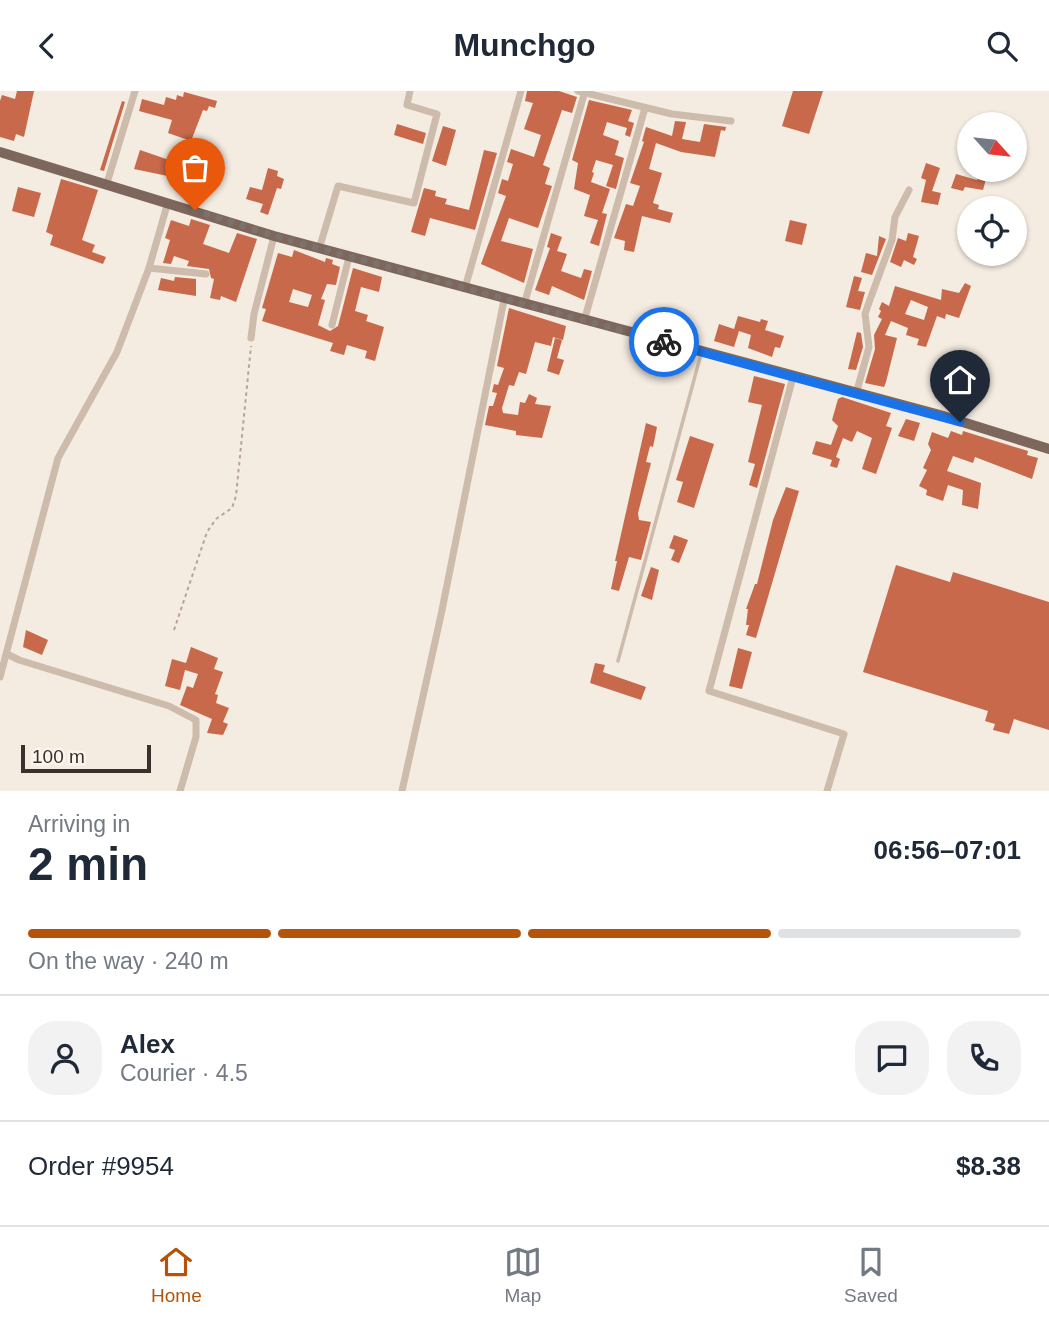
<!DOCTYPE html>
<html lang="en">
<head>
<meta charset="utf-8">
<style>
	:root { --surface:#fff; --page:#f2f2f3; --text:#1f2937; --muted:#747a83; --line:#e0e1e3; --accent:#b45309 }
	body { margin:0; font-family:Arial,sans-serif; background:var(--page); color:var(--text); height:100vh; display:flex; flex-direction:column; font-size:26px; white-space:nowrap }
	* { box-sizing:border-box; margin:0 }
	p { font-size:23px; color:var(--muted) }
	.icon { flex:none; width:38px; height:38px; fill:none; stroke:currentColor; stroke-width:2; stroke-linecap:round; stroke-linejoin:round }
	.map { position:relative; height:700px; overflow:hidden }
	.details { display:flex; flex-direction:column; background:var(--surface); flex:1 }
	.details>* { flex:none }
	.needle { width:46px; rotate:117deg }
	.tools { position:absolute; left:957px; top:21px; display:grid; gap:14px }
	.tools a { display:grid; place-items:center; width:70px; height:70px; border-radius:50%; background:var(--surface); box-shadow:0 2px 5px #0004; font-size:35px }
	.scale { position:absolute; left:21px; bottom:18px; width:130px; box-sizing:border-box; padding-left:7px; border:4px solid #3b302b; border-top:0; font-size:19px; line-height:24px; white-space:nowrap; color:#3b302b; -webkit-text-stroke:5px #fbf5ee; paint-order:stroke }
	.pin { position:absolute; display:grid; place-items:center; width:60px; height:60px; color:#fff; margin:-72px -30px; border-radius:50% 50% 50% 0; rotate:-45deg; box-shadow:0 0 7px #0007 }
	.pin .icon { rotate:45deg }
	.courier { position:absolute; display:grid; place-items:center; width:70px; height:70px; margin:-35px; border:5px solid #1a73e8; border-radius:50%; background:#fff; color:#222; box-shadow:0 2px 9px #0007 }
	.head em { font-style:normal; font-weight:800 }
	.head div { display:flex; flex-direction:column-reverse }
	.head { display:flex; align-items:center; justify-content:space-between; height:119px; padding:0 28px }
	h1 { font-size:46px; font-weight:800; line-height:52px }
	.bar { display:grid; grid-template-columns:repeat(4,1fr); gap:10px 7px; align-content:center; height:84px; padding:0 28px }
	.bar i { height:9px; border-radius:5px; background:var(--line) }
	.bar .current { background:var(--accent) }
	.bar p { grid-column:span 4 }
	.line { display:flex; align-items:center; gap:18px; padding:0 28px; border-top:2px solid var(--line) }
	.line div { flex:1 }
	.round { display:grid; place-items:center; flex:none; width:74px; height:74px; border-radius:28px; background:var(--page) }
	header { display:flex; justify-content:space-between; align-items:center; height:91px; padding:0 28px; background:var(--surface); font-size:32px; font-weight:800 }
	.tabs { display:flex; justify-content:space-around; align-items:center; height:98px; border-top:2px solid var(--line); background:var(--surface); font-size:19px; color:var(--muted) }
	.tabs a { display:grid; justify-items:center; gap:4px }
	.tabs .current { color:var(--accent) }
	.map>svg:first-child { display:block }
</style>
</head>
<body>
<header><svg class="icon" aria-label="back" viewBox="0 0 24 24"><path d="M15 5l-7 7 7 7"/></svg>Munchgo<svg class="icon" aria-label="search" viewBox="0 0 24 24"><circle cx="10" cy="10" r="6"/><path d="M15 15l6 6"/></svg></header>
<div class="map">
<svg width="1049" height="700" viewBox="0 0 1049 700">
	<rect width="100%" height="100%" fill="#f4ebe1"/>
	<g fill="#c8694b" fill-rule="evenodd">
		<polygon points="17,0 34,0 24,46 16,43 14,50 0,46 0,10 2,4 15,8"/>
		<polygon points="527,0 559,0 577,6 572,22 562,19 543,74 550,77 545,93 552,95 538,137 509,127 501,150 533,158 524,192 481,173 506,105 498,102 502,88 508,90 513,73 507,71 511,58 534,66 541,44 524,38 533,12 525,10"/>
		<polygon points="793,0 823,0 809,43 782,35"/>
		<polygon points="184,1 217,10 215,17 209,15 207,20 203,19 191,50 168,42 172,29 139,20 142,8 164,14 166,6 176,9 177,4 183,6"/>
		<polygon points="589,9 632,19 628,30 634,32 630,46 625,44 627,37 607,31 603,44 619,50 615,64 624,67 616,98 606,95 613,74 596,69 592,81 594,82 591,91 610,98 602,122 607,123 599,155 590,152 598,129 584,125 590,104 574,98 578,72 572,69"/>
		<polygon points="122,10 125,11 104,80 100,79"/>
		<polygon points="675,30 686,31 682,48 700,51 704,33 726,36 725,40 721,39 715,66 681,61 656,52 649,78 662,82 653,112 659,114 658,118 673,122 670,132 642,125 634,161 624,159 625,150 614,147 626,113 633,115 640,95 630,92 644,51 642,50 646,36 672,45"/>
		<polygon points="397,33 426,42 423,53 394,44"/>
		<polygon points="443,35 456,39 446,75 432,70"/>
		<polygon points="140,59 178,72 181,62 191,65 182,88 134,78"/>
		<polygon points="484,59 497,62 475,139 430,127 425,145 411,141 424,97 436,100 435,105 447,108 445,113 469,119"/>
		<polygon points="926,72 940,77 932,100 941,102 938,114 921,111 926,89 921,87"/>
		<polygon points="268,77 278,80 277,85 284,88 281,98 277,97 268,124 260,121 263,113 246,108 250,96 262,99"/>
		<polygon points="956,83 977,89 978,86 986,88 983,99 965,96 963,100 951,97"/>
		<polygon points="61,88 98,99 82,149 95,154 92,161 106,166 103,173 50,154 53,144 46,141"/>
		<polygon points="18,96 41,102 34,126 12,120"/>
		<polygon points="191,128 210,134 203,153 229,162 237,142 257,148 236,211 221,205 220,209 210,207 214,188 211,187 209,178 187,175 189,170 174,165 171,173 163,172 170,149 165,147 171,129 189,135"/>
		<polygon points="790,129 807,133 802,154 785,150"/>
		<polygon points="551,142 562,146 557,160 567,163 561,180 581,187 584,178 592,180 584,209 552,195 549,204 535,199 550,157 547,156"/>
		<polygon points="908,142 919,145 913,166 917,168 914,174 904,169 901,176 890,171 898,147 906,150"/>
		<polygon points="879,145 886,148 872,184 861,181 866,162 877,165"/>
		<path d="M 294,159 L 325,171 L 326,167 L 333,169 L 332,173 L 340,176 L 336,194 L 327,193 L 321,208 L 325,209 L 318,234 L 330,240 L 338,235 L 353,177 L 382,186 L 379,201 L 361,196 L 355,220 L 368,224 L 366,230 L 384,236 L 375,270 L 365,267 L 367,260 L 347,254 L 344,264 L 330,260 L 333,252 L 262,230 L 266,218 L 262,217 L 278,162 L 292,166 ZM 293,198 L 312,204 L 308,216 L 289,211 Z"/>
		<polygon points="854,185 862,187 858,200 865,201 860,219 846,216"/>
		<polygon points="175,186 196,188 196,205 158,199 161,187 174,190"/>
		<path d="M 965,192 L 971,195 L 959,227 L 946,223 L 945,228 L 937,225 L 926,256 L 917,254 L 919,248 L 906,244 L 908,237 L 891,230 L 885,244 L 897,247 L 886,291 L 884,296 L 865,292 L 875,258 L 874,244 L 882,228 L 878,226 L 881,220 L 879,218 L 882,211 L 889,215 L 895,195 L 941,209 L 942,198 L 959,202 ZM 911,209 L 928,216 L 924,229 L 905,223 Z"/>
		<polygon points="509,217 566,235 563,249 553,246 551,255 535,251 526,283 519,281 514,295 509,294 502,317 503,322 518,324 520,311 525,312 529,303 537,307 535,313 551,315 542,347 516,344 516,340 485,334 489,315 493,315 497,302 492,301 494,293 498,294 504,277 497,275"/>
		<polygon points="738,225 760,231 761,228 768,230 765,239 784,245 780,257 775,256 772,266 748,257 751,244 739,240 734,256 714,250 719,233 734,238"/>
		<polygon points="857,241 861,242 863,256 856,279 848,278"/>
		<polygon points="555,247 562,249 557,267 564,269 559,284 547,280"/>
		<polygon points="754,285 785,293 757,397 749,394 755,373 748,371 762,314 748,311"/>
		<polygon points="842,306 891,322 886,335 892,337 876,383 862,378 872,347 857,340 852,351 843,347 836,366 840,368 837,377 830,375 832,369 812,363 816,350 831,354 838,335 832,329 838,308"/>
		<polygon points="906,328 920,332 914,350 898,345"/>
		<polygon points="646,332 657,336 653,356 650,355 646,371 651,372 638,422 639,429 651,431 641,469 629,466 619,500 611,498 617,470 615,470"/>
		<polygon points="951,340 962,344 963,340 1028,360 1027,364 1038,367 1032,388 975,366 973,372 953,365 947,380 981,392 978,418 962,414 963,399 948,394 943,410 926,404 927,399 919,395 927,379 923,377 931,359 928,353 932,341 948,347"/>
		<polygon points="690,345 714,353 694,417 677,411 683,391 676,389"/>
		<polygon points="786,396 799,400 756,547 746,544 749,534 746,534 748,518 746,518 755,493 757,493 773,429"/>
		<polygon points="674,444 688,449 679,472 671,469 675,459 669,457"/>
		<polygon points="896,474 950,491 953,481 1049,511 1049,639 1014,628 1009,643 993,639 995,633 985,630 988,620 863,581"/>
		<polygon points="651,476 659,479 652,509 641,505"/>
		<polygon points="26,539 48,549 42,564 23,556"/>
		<polygon points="191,556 218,567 214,578 223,581 215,603 218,604 216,612 229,617 223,631 228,633 223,644 207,642 212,628 180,614 187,595 193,597 198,583 185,579 180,599 165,595 172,568 186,572"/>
		<polygon points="738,557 752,561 742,598 729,595"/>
		<polygon points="595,572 605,574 603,581 646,596 641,609 590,592"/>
	</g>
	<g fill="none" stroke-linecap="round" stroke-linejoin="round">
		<polyline stroke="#b9a596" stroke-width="2" stroke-dasharray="3.5 3.5" stroke-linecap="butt" points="174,539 207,441 216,428 232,417 236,405 251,255"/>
		<polyline stroke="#cdbbac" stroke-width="3.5" points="618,570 701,263"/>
		<g stroke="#cdbbac" stroke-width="7">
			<polyline points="578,0 672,23 731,30"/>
			<polyline points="107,92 135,0"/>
			<polyline points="319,158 338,95 414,112 437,23 407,14 410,0"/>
			<polyline points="149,177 206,183"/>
			<polyline points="465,197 521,0"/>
			<polyline points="524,214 585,0"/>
			<polyline points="584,230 645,17"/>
			<polyline points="332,234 349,166"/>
			<polyline points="251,247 254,223 274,145"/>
			<polyline points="793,286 709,600 844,643 827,700"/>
			<polyline points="856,303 869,256 865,223 868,214 892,149 895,126 909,99"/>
			<polyline points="7,563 19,569 169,615 196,629 196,646 180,700"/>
			<polyline points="0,586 58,367 117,261 149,177 168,111"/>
			<polyline points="402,700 441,524 504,209"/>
		</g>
		<polyline stroke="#7d675c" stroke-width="10" points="0,61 274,145 940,324 1049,358"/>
	</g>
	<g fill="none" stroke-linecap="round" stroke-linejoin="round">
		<polyline stroke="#7c716b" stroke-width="7" stroke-dasharray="0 12.6" points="195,119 274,145 664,251"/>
		<polyline stroke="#1a73e8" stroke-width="9" points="664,251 960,331"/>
	</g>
</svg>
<div class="tools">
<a><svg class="needle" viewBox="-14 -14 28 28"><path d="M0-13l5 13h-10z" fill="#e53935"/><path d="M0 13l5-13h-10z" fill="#747a83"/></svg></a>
<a><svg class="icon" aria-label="locate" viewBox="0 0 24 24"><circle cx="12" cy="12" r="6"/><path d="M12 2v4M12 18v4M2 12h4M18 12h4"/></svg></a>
</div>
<div class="scale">100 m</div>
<div class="pin" style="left:195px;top:119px;background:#ea580c"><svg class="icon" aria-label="bag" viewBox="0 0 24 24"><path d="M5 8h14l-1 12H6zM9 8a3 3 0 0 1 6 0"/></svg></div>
<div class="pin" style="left:960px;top:331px;background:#1f2937"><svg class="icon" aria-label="home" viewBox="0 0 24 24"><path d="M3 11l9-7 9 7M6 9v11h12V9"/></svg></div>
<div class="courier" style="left:664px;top:251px"><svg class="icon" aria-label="bike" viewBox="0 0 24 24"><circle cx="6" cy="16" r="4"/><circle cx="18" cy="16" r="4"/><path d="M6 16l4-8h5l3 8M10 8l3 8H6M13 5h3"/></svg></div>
</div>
<section class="details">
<div class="head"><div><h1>2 min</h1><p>Arriving in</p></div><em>06:56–07:01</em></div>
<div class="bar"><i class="current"></i><i class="current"></i><i class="current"></i><i></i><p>On the way · 240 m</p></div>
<div class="line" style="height:126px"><a class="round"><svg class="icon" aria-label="person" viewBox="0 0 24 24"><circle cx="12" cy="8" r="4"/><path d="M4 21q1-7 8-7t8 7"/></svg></a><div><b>Alex</b><p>Courier · 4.5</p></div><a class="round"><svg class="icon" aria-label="chat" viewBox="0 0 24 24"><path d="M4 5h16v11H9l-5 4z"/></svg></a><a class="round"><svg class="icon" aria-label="phone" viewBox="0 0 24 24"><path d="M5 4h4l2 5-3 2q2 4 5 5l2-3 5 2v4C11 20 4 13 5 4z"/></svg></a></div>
<div class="line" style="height:91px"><div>Order #9954</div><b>$8.38</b></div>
</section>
<nav class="tabs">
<a class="current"><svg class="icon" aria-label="home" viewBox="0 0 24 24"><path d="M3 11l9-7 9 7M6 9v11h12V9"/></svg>Home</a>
<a><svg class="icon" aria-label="map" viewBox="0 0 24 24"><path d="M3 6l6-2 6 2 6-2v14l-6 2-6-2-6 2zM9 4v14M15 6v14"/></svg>Map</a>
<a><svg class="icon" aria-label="saved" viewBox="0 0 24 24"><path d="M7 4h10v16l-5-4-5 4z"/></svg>Saved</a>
</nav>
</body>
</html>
